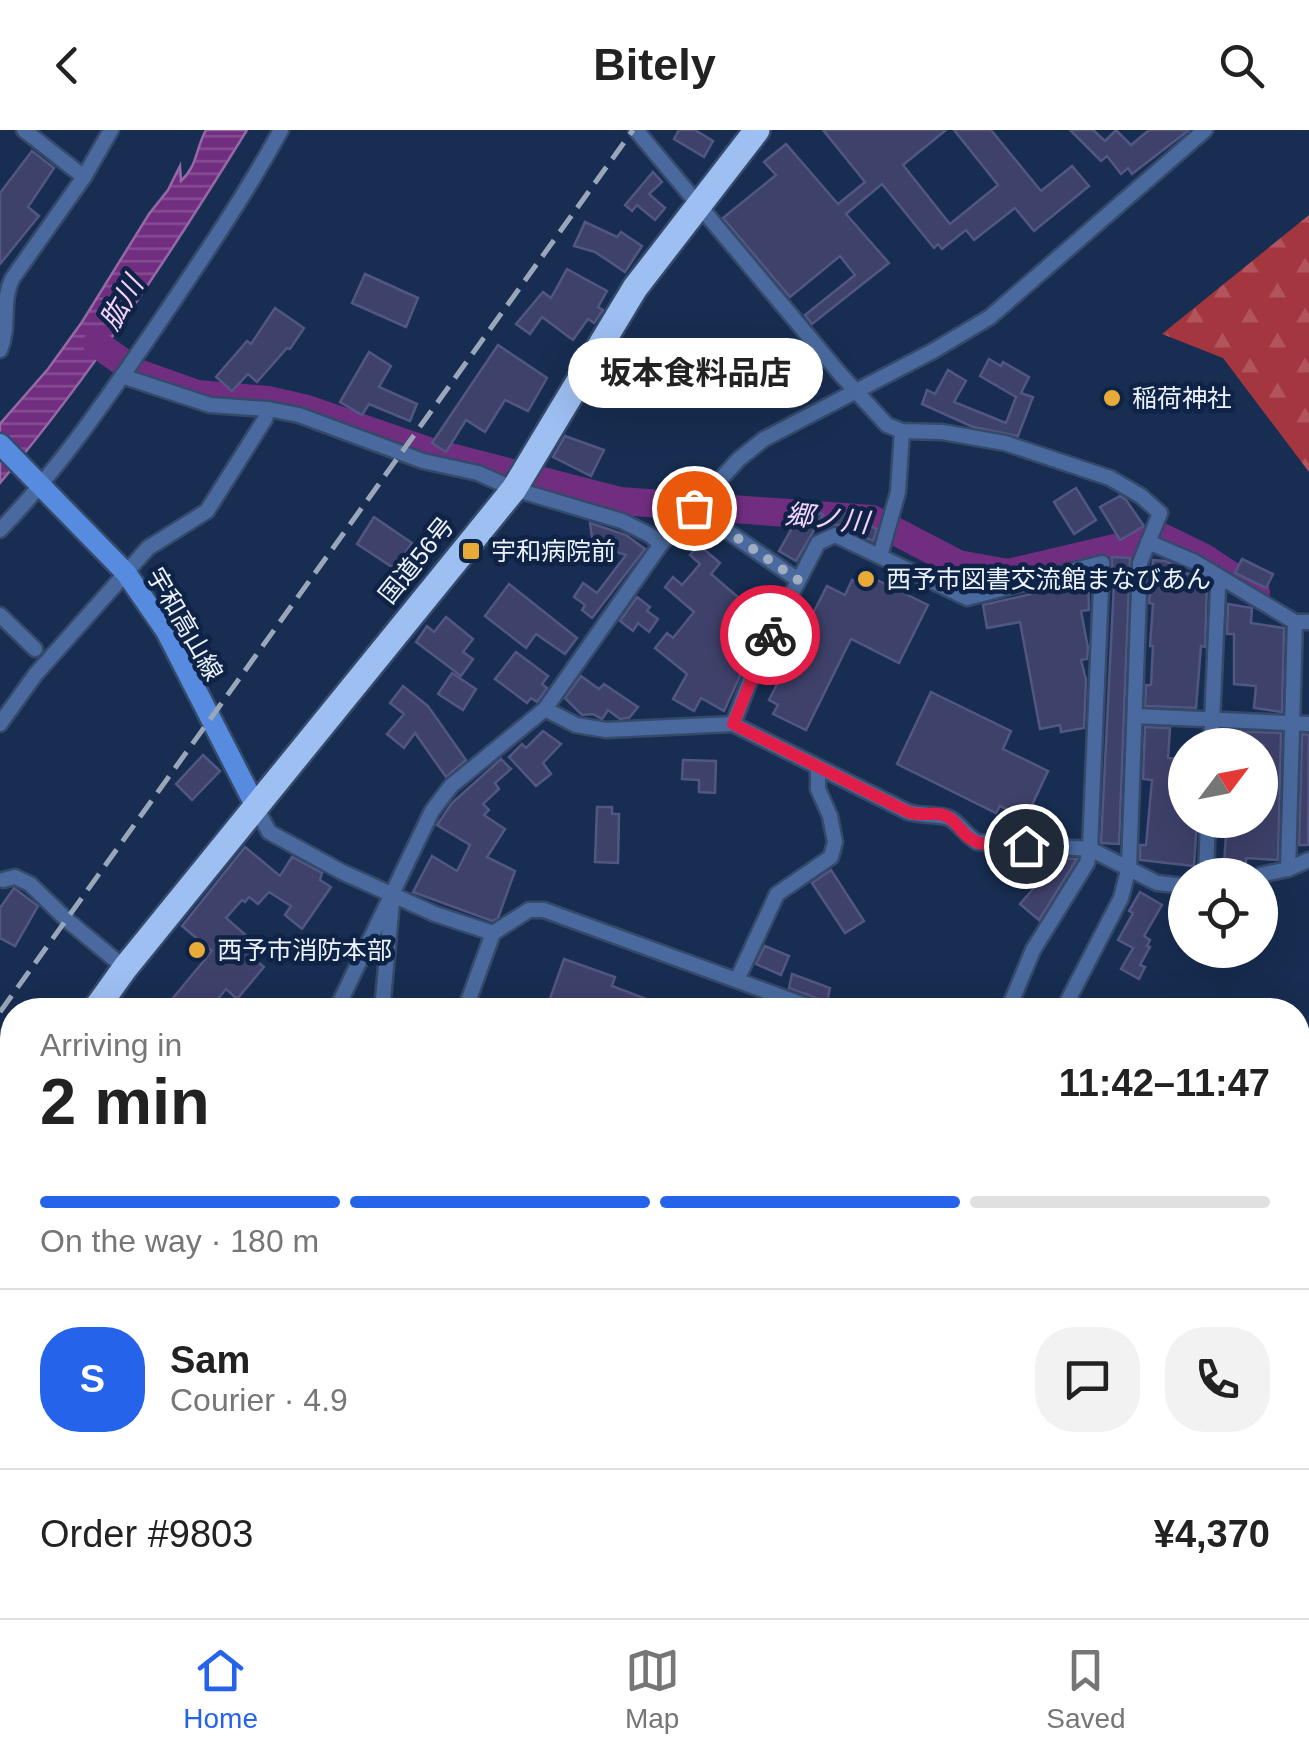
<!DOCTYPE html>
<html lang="en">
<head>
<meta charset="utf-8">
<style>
	:root { --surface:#fff; --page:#f2f2f2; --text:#222; --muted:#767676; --line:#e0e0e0; --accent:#2563eb }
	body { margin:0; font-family:Helvetica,"Noto Sans JP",sans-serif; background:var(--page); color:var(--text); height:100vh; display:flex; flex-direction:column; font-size:38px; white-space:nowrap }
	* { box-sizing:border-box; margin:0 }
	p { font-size:32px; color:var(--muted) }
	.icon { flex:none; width:55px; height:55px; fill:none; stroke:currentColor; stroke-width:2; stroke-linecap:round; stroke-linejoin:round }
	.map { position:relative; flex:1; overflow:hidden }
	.panel { position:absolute; left:0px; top:868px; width:1310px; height:622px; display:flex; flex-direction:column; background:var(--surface); border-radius:40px 40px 0 0; box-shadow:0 10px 40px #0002 }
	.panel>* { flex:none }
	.needle { width:65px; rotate:58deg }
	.buttons { position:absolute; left:1168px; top:598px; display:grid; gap:20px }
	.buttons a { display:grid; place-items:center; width:110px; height:110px; border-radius:50%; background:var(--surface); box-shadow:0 10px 40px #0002; font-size:50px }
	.pin { position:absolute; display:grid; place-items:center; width:85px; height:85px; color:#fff; margin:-42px; border:5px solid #fff; border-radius:50%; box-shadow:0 2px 10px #0007 }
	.courier { position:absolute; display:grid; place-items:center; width:100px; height:100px; margin:-50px; border:8px solid #e11d48; border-radius:50%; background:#fff; color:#222; box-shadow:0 2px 12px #0007 }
	.bubble { position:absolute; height:70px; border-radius:35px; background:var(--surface); box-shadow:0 10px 40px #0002; font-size:32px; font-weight:700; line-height:70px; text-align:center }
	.summary em { font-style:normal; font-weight:700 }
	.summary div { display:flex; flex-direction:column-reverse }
	.summary { display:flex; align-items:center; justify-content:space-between; height:170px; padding:0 40px }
	h1 { font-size:65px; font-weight:700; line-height:75px }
	.bar { display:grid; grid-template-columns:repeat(4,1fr); gap:15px 10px; align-content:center; height:120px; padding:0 40px }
	.bar i { height:12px; border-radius:8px; background:var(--line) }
	.bar .current { background:var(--accent) }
	.bar p { grid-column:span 4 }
	.line { display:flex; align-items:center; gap:25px; padding:0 40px; border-top:2px solid var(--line) }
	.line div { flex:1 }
	.round { display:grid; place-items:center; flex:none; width:105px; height:105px; border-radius:40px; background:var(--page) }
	header { display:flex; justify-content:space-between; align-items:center; height:130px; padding:0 40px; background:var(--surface); font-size:45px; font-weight:700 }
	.dock { display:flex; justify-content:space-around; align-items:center; height:140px; border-top:2px solid var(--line); background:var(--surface); font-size:28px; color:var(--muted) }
	.dock a { display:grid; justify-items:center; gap:5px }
	.dock .current { color:var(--accent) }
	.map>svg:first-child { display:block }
</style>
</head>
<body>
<header><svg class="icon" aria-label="back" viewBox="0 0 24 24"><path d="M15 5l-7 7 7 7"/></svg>Bitely<svg class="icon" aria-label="search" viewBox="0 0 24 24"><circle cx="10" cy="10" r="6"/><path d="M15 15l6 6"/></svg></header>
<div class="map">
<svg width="1309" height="1488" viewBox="0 0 1309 1488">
	<defs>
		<pattern id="forest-firs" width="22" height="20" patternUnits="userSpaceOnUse" patternTransform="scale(2.5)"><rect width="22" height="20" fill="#a4363f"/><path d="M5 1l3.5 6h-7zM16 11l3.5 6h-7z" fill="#b1545c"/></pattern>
		<pattern id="water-rules" width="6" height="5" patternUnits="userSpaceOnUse" patternTransform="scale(2.5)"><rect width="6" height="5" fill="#712e80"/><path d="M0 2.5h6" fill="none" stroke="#854d93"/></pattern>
	</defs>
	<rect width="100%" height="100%" fill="#172d51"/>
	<g fill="url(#forest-firs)">
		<polygon points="1309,85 1309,342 1223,228 1162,204"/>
		<polygon points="1309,1004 1309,1488 1004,1488 1015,1478 1298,1478 1298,1021"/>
	</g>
	<path fill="url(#water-rules)" stroke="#9669a5" stroke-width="2.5" d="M 206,0 L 247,0 C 171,123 93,243 0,353 L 0,294 L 48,239 L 82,192 L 149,84 L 168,60 L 180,36 L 181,51 C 198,35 195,20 206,0 Z"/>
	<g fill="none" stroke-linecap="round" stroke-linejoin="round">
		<polyline stroke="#712e80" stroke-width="28" points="97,214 138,243 197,264 268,270 307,279 431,322 620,371 872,389 958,434 1008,443 1162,407 1203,427 1256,462"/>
	</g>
	<g fill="#3e416a" stroke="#525682" stroke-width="2.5">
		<polygon points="679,0 695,0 713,11 704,27 674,9"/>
		<polygon points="823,0 946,0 903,35 950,94 998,55 954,0 991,0 1041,61 1072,36 1089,56 1034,101 1015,78 974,110 966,100 942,119 938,114 934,118 882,54 846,84 889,133 812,194 805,185 855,145 840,126 790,167 723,88 776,45 764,32 786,14 838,74 865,52"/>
		<polygon points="1070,0 1093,0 1105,11 1116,0 1131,15 1149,0 1189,0 1132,44 1128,38 1121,44 1107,26 1101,31"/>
		<polygon points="32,21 54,38 28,77 39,86 0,134 0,63"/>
		<polygon points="653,42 662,52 649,64 665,78 655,90 637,75 632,81 625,75"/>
		<polygon points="585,92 617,107 621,102 642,116 625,142 595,122 574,116"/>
		<polygon points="567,139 607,161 598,177 603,180 594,193 588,189 573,210 542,187 530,204 516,194 543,162 551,168"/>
		<polygon points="365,144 418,168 406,197 352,173"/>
		<polygon points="275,178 304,198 290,219 287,218 257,252 248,244 232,261 216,247 247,211 251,214"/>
		<polygon points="498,215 547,248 528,281 505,270 485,302 466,290 446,322 432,313"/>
		<polygon points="369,222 391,236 379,257 417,274 410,291 369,274 362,285 340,272"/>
		<polygon points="989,229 1001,236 1003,232 1029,247 1021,263 1033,267 1018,306 973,297 922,274 927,260 935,264 948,240 966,251 954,272 1006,293 1016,267 980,246"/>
		<polygon points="565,306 604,320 591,346 553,327"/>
		<polygon points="1076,358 1096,390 1074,404 1054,372"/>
		<polygon points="1120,366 1126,370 1144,396 1120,410 1100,377"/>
		<polygon points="805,375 823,385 796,431 779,421"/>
		<polygon points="837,380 877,399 873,411 840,395 831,395"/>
		<polygon points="374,387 412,413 395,439 357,414"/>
		<polygon points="590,393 626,405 645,419 592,488 582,480 585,475 574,467 583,453 597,463 626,425 593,415"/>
		<polygon points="699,415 720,433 711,444 746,474 740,482 761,500 724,581 701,568 694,581 673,569 687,544 655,518 667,503 673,508 694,482 665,457 673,447 682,455 700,434 690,425"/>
		<polygon points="1112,427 1130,428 1119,714 1101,713 1114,453 1112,453"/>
		<polygon points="1242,429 1273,444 1266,458 1235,443"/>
		<polygon points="1153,430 1165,431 1175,435 1175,443 1194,444 1207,452 1205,517 1201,516 1196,578 1145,576 1146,555 1151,555 1153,516 1150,516 1153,474 1149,473"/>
		<polygon points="875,449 928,475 899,533 851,509 806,600 773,584 778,575 769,570 827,456 845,465 852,450 870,459"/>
		<polygon points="1088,451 1089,480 1081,481 1088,518 1087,529 1081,530 1086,550 1084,598 1061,602 1060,595 1040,599 1020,492 987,498 983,475"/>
		<polygon points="509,454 577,508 565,524 536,504 526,518 485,486"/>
		<polygon points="637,467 650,477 647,481 658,489 649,502 638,493 633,501 620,491"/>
		<polygon points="1228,474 1252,478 1251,493 1284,498 1282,582 1254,578 1256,556 1234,554 1234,504 1227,504"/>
		<polygon points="446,487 473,509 463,522 473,529 461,546 416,512 427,496 434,502"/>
		<polygon points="516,522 548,546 542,554 547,558 537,572 531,568 527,573 495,549"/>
		<polygon points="452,543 476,559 463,580 438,564"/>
		<polygon points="581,546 599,559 604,554 638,577 629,588 620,589 608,580 602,589 593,584 582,585 565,568"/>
		<polygon points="403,556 428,576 466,630 446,647 415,603 404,618 387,604 404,584 390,573"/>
		<polygon points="931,562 1011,601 1003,619 1048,641 1032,675 1048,683 1042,696 1000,676 996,683 897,634"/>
		<polygon points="1145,597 1170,598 1168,628 1185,629 1185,690 1197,690 1194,736 1140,730 1140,715 1146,715 1152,650 1143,649"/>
		<polygon points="543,601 561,614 543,633 551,644 536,656 509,627 522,614 526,618"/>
		<polygon points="1226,601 1281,603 1278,730 1246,728 1246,736 1224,734 1227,690 1261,690 1265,627 1264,615 1225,615"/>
		<polygon points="1302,604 1309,605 1308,715 1299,715"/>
		<polygon points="203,625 220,641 192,670 176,654"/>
		<polygon points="501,629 511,639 495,653 499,659 483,674 489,680 484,685 505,699 487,727 515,741 498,788 492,791 413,762 432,726 457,741 470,715 437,695 452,673"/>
		<polygon points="683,630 716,631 715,663 699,662 699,650 682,649"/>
		<polygon points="597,677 612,677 612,684 619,684 618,733 595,732"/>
		<polygon points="245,717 280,746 292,727 322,743 320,750 331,757 302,799 285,785 291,776 269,762 258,774 249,767 245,772 242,770 226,788 262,819 254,829 264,837 237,869 226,859 209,880 163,880 212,821 182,796"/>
		<polygon points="1060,728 1077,729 1039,790 1020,774"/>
		<polygon points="831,740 864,791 845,803 812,753"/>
		<polygon points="14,758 38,776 15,816 0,808 0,778"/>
		<polygon points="1140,762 1162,775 1144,806 1150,810 1147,816 1150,817 1140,835 1145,837 1139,849 1121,839 1133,818 1118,810 1133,783 1129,781"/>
		<polygon points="765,816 789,826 781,845 756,834"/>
		<polygon points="564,829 615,847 612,856 675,880 597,880 583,875 582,880 546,880"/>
		<polygon points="792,844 830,858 827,872 789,858"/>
		<polygon points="0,1306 12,1309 12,1403 5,1435 0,1435 0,1382 3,1368 0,1367"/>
	</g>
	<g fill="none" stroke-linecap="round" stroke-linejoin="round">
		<g stroke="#354969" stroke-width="19">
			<g id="street">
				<polyline points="24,0 84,47"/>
				<polyline points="636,0 841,245 887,295 902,301 942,302 1005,313 1110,348 1141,366 1160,383 1140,433 1129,737 1121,768 1063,880"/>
				<path d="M 0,220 C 10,196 1,172 12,149 L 84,47 L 111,0"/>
				<polyline points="122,246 210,275 268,279 299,285 423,331 478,343 514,359 622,391 650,405 661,414"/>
				<polyline points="694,378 798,450"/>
				<path d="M 0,400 C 59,339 106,270 154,200 C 198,135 243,69 281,0"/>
				<polyline points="1148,412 1195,432 1295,492 1309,492"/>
				<polyline points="880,426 898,362 902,301"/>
				<polyline points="0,485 35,519"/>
				<path d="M 545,579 L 576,595 L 606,600 L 733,594 L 908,682 C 921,686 943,684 951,689 C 960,695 966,705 977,712 L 1090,719 L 1157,753 L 1185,756"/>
				<polyline points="1135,586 1309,594"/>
				<polyline points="0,594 35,545 148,418 207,381 265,289 268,279"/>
				<polyline points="733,594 760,525 818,413 835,405 967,468 1102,433 1090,719 1087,733 1033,820 1008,880"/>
				<polyline points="1211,615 1218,459 1221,450"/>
				<polyline points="256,677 269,702 342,742 435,784 493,803 529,780 544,780 818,880"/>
				<polyline points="1288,739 1295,492"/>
				<polyline points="1206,745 1208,690"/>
				<polyline points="1260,745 1288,739 1309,730"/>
				<polyline points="3,750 15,747 30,754 67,790 125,838"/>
				<polyline points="737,850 777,764 831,727 835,712 830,686 818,659 818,637"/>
				<polyline points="336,880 432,681 451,656 545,579 661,414 739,329 764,309 933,221 990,187 1205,0"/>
				<polyline points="382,880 392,772"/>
				<polyline points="465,880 493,803"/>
				<polyline points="0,1450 12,1453"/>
				<polyline points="100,1478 112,1481"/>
				<polyline points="645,1478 653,1488"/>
				<polyline points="266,1488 269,1478"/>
				<polyline points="741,1488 746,1478"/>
			</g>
		</g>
		<g stroke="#354969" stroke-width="25">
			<polyline id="secondary" points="0,314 126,443 166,501 256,677"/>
		</g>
		<g stroke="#354969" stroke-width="30">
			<g id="highway">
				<polyline points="95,880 125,838 514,359 635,158 757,0"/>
				<polyline points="0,1102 12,1062"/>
			</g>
		</g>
		<use href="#street" stroke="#4a6a9f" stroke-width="14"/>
		<use href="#secondary" stroke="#578bdf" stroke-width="20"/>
		<use href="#highway" stroke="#9ebff2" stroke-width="25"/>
		<polyline stroke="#9aa7ba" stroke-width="5" stroke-dasharray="20 10" stroke-linecap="butt" points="0,882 633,0"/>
	</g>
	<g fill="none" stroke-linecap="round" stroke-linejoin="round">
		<polyline stroke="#a1adc0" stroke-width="10" stroke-dasharray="0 18" points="694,378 798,450 770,505"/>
		<path stroke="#e11d48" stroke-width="12" d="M 770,505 L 733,594 L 908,682 C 920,686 927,683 939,684 C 957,686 961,707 977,712 C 991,717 1011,715 1026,716"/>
	</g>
	<g fill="#e8ab37" stroke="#0e2346" stroke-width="4">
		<circle cx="1112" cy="268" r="10"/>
		<rect x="461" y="411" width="20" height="20" rx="5"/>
		<circle cx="866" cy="449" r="10"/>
		<circle cx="197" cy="820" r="10"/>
	</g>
	<g text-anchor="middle" stroke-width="9" stroke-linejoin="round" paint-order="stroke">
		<g font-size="25" fill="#ecf2fb" stroke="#0e2346" text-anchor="start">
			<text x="1132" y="277">稲荷神社</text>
			<text x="491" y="430">宇和病院前</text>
			<text x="886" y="458">西予市図書交流館まなびあん</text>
			<text x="217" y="829">西予市消防本部</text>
		</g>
		<g font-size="25" fill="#ecf2fb" stroke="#0e2346">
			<text transform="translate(416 430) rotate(-51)" y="9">国道56号</text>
			<text transform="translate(185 494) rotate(60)" y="9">宇和高山線</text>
		</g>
		<g font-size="28" font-style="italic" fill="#f5d2fd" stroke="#0e2346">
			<text transform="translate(121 173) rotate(-60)" y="10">肱川</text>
			<text transform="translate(827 388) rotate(6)" y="10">郷ノ川</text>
		</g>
	</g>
</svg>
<div class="buttons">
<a><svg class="needle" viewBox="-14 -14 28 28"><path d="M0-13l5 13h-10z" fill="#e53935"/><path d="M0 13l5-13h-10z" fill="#767676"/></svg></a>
<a><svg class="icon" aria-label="locate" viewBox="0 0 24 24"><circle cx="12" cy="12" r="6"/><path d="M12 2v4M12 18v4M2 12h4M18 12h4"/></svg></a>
</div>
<div class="pin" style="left:694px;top:378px;background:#ea580c"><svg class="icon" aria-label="bag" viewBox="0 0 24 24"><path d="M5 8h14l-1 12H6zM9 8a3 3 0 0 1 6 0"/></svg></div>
<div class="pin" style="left:1026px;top:716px;background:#1f2937"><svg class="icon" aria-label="home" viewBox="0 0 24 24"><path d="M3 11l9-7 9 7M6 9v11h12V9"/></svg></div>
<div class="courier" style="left:770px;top:505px"><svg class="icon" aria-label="bike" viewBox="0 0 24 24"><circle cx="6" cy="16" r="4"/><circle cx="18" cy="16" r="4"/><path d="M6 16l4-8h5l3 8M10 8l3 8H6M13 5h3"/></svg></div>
<div class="bubble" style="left:568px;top:208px;width:255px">坂本食料品店</div>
<section class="panel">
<div class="summary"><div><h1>2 min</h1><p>Arriving in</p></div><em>11:42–11:47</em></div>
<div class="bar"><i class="current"></i><i class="current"></i><i class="current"></i><i></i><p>On the way · 180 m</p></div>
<div class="line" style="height:180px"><b class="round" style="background:var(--accent);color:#fff">S</b><div><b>Sam</b><p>Courier · 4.9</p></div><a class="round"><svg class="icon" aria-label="chat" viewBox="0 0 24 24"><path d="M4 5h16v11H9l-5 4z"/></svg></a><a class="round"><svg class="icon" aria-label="phone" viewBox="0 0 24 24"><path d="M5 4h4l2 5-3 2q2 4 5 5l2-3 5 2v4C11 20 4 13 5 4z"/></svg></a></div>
<div class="line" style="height:130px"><div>Order #9803</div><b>¥4,370</b></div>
</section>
</div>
<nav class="dock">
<a class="current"><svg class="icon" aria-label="home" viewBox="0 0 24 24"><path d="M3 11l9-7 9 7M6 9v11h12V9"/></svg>Home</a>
<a><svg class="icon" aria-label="map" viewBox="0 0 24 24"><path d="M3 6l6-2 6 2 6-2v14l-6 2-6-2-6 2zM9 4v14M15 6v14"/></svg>Map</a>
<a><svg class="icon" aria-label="saved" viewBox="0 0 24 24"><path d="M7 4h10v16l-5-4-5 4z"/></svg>Saved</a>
</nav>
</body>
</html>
